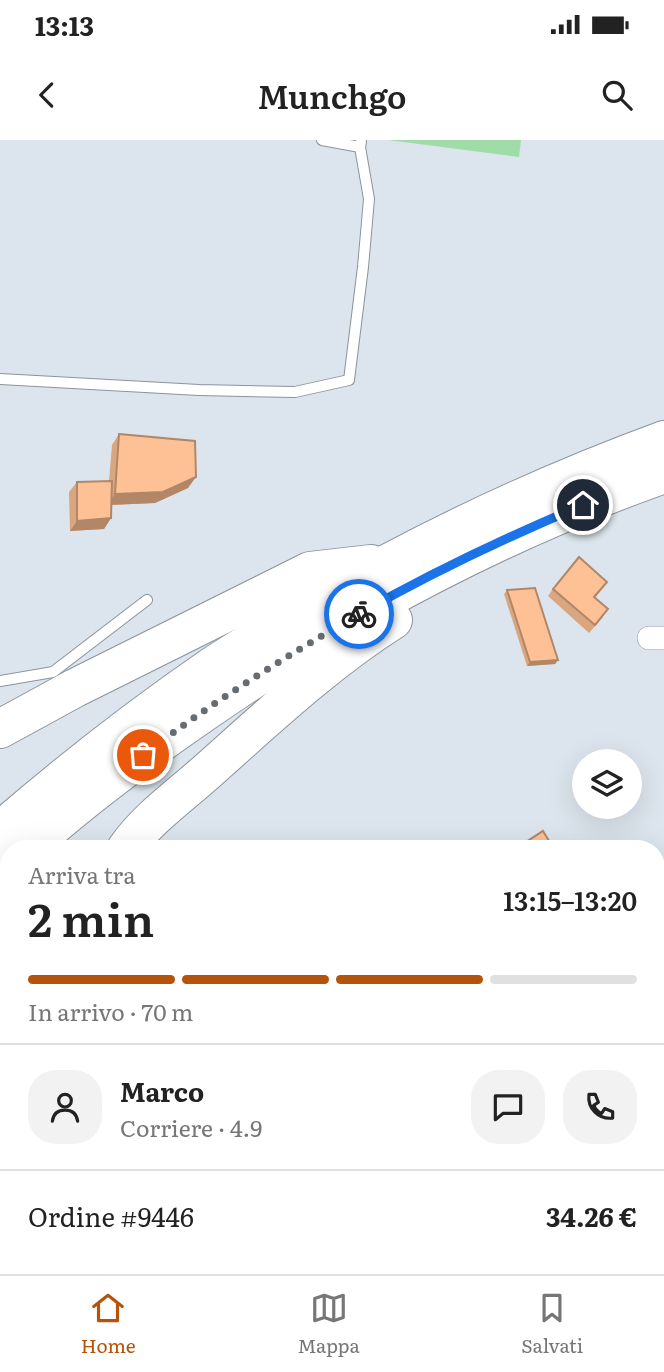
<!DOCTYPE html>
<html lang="it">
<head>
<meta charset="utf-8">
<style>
	:root { --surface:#fff; --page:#f2f2f2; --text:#222; --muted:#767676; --line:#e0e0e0; --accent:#b45309 }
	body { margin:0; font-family:Literata,serif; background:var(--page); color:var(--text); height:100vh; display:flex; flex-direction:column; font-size:26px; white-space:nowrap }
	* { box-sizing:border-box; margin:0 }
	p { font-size:23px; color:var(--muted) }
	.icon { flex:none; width:38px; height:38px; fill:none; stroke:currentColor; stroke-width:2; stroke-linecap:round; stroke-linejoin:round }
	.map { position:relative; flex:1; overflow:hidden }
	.drawer { position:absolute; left:0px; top:700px; width:665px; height:434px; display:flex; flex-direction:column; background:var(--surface); border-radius:28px 28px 0 0; box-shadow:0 7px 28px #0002 }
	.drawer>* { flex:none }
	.tools { position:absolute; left:572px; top:609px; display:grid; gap:14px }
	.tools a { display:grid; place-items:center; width:70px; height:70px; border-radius:50%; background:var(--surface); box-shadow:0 7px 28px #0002; font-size:35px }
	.pin { position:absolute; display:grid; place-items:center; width:60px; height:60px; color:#fff; margin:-30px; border:4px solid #fff; border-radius:50%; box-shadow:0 2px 7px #0007 }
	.courier { position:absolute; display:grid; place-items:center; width:70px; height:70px; margin:-35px; border:5px solid #1a73e8; border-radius:50%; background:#fff; color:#222; box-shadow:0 2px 9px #0007 }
	.headline em { font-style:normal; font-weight:600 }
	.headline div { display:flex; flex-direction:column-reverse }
	.headline { display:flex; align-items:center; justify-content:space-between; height:119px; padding:0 28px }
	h1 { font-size:46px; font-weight:600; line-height:52px }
	.bar { display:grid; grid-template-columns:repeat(4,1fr); gap:10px 7px; align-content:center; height:84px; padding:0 28px }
	.bar i { height:9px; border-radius:5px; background:var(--line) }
	.bar .on { background:var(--accent) }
	.bar p { grid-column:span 4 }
	.line { display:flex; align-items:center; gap:18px; padding:0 28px; border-top:2px solid var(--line) }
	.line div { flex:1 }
	.round { display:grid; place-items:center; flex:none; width:74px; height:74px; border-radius:28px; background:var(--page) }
	.status { display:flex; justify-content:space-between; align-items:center; height:49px; padding:0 35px; background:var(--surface); direction:ltr }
	.status svg { height:19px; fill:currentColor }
	header { display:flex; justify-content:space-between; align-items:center; height:91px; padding:0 28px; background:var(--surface); font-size:32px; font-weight:600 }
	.menu { display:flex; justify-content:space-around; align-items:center; height:98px; border-top:2px solid var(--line); background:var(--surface); font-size:19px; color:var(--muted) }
	.menu a { display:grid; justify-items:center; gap:4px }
	.menu .on { color:var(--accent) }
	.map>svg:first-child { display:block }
</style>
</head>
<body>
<div class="status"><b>13:13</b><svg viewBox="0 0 49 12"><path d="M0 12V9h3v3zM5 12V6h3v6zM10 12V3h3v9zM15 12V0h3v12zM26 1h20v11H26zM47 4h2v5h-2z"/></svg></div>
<header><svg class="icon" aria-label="back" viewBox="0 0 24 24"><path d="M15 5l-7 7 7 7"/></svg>Munchgo<svg class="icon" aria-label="search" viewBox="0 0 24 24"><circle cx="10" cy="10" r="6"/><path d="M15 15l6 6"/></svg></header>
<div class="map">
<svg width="664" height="1134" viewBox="0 0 664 1134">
	<rect width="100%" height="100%" fill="#dce5ed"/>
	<g fill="#9fdca8">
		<polygon points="388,0 521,0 519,17"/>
		<polygon points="664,1035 664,1069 656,1071 656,1044"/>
		<polygon points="172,1125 272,1125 282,1134 178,1134"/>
		<polygon points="329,1125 418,1125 421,1131 432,1125 484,1125 471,1134 455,1134 451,1130 442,1131 442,1134 348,1134"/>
	</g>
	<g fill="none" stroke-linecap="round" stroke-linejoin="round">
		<g stroke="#8b949b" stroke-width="12">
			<g id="service">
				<polyline points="322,0 360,7 361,2"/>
				<polyline points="0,239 199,250 295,252 349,240 363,127 369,59 360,7"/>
				<polyline points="0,541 53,532 147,460"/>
				<polyline points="0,1015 9,1013"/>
				<polyline points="656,1085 664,1083"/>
				<polyline points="162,1125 168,1134"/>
				<polyline points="492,1134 501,1125"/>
			</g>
		</g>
		<g stroke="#8b949b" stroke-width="24">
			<polyline id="minor" points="649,498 664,498"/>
		</g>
		<g stroke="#8b949b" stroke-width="37">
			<g id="primary">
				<polyline points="0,957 9,958"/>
				<polyline points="656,1002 664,1003"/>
				<polyline points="656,1119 664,1117"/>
				<polyline points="299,1125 309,1134"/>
				<polyline points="557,1134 616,1125"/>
			</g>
		</g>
		<g stroke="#8b949b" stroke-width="40">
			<g id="motorway">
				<polyline points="0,589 75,548 310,431 371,424"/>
				<path d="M 0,691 C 68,632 140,576 214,525 C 245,505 277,486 309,467 C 423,401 541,345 664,300"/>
				<path d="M 27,709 C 82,659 142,615 203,573 C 346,474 500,392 664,334"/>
				<path d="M 126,709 C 146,680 177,658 203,635 C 264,581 324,524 393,480"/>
				<polyline points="0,732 9,725"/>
				<polyline points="0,990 9,990"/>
			</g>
		</g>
		<use href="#service" stroke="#fff" stroke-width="10"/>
		<use href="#minor" stroke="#fff" stroke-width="23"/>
		<use href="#primary" stroke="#fff" stroke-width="35"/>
		<use href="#motorway" stroke="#fff" stroke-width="38"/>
	</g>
	<g fill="#daa680">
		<polygon points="119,294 188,348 155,363 112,365 111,378 104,389 70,391 69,352 77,342 109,341 112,305"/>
		<polygon points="607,442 595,458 603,477 589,493 548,456 553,449"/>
		<polygon points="507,450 558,520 555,524 527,526 504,454"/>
	</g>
	<g fill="#b18768">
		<polygon points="196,337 188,348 155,363 107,365 115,354"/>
		<polygon points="111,378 104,389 70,391 77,381"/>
		<polygon points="558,520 555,524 527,526 530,522"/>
		<rect x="656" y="766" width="8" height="8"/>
		<rect x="656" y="915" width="8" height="7"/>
		<rect x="0" y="1101" width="9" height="9"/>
		<polygon points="76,1125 96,1125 93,1129 74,1129"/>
	</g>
	<g fill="#fdc195" stroke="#b18768" stroke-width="2">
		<polygon points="119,294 195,301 196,337 163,352 115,354"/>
		<polygon points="112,341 111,378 77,381 77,342"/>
		<polygon points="579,417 607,442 594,457 608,469 595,485 553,449"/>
		<polygon points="535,448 558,520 530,522 507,450"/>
		<polygon points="543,691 554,709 505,709 512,704 515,709"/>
		<rect x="656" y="745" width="8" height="21"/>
		<rect x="656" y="881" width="8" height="34"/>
		<polygon points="0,1025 9,1026 9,1101 0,1101"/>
	</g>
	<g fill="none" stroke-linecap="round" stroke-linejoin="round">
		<path stroke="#676c71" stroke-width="7" stroke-dasharray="0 12.6" d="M 143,615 C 211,563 285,517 359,474"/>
		<path stroke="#1a73e8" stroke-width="9" d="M 359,474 C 431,433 507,397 583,365"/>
	</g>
</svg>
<div class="tools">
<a><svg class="icon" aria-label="layers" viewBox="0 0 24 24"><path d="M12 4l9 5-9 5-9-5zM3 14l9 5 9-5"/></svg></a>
</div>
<div class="pin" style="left:143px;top:615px;background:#ea580c"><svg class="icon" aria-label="bag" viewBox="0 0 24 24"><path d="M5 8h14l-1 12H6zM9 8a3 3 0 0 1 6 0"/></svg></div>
<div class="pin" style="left:583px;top:365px;background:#1f2937"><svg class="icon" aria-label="home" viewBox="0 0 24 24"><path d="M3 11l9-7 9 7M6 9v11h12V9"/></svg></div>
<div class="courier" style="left:359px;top:474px"><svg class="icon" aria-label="bike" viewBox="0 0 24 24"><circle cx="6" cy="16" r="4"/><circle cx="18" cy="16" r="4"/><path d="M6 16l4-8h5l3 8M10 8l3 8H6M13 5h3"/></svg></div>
<section class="drawer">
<div class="headline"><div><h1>2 min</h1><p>Arriva tra</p></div><em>13:15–13:20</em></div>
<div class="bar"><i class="on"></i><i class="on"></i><i class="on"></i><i></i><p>In arrivo · 70 m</p></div>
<div class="line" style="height:126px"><a class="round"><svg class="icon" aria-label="person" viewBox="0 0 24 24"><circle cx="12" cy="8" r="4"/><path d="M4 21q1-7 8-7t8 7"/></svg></a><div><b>Marco</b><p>Corriere · 4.9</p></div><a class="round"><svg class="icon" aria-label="chat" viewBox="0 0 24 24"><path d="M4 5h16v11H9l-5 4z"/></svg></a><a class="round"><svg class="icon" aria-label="phone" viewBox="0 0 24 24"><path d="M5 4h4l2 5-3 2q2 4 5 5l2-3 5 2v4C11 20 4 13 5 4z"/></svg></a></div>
<div class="line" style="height:91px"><div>Ordine #9446</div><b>34.26 €</b></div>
</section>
</div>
<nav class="menu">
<a class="on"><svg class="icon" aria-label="home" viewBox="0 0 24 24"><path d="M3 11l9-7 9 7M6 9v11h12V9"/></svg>Home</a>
<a><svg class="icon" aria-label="map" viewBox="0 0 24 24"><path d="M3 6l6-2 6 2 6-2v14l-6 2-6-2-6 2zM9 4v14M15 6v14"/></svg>Mappa</a>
<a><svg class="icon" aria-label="saved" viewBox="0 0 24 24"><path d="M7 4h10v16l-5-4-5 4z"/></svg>Salvati</a>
</nav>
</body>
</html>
